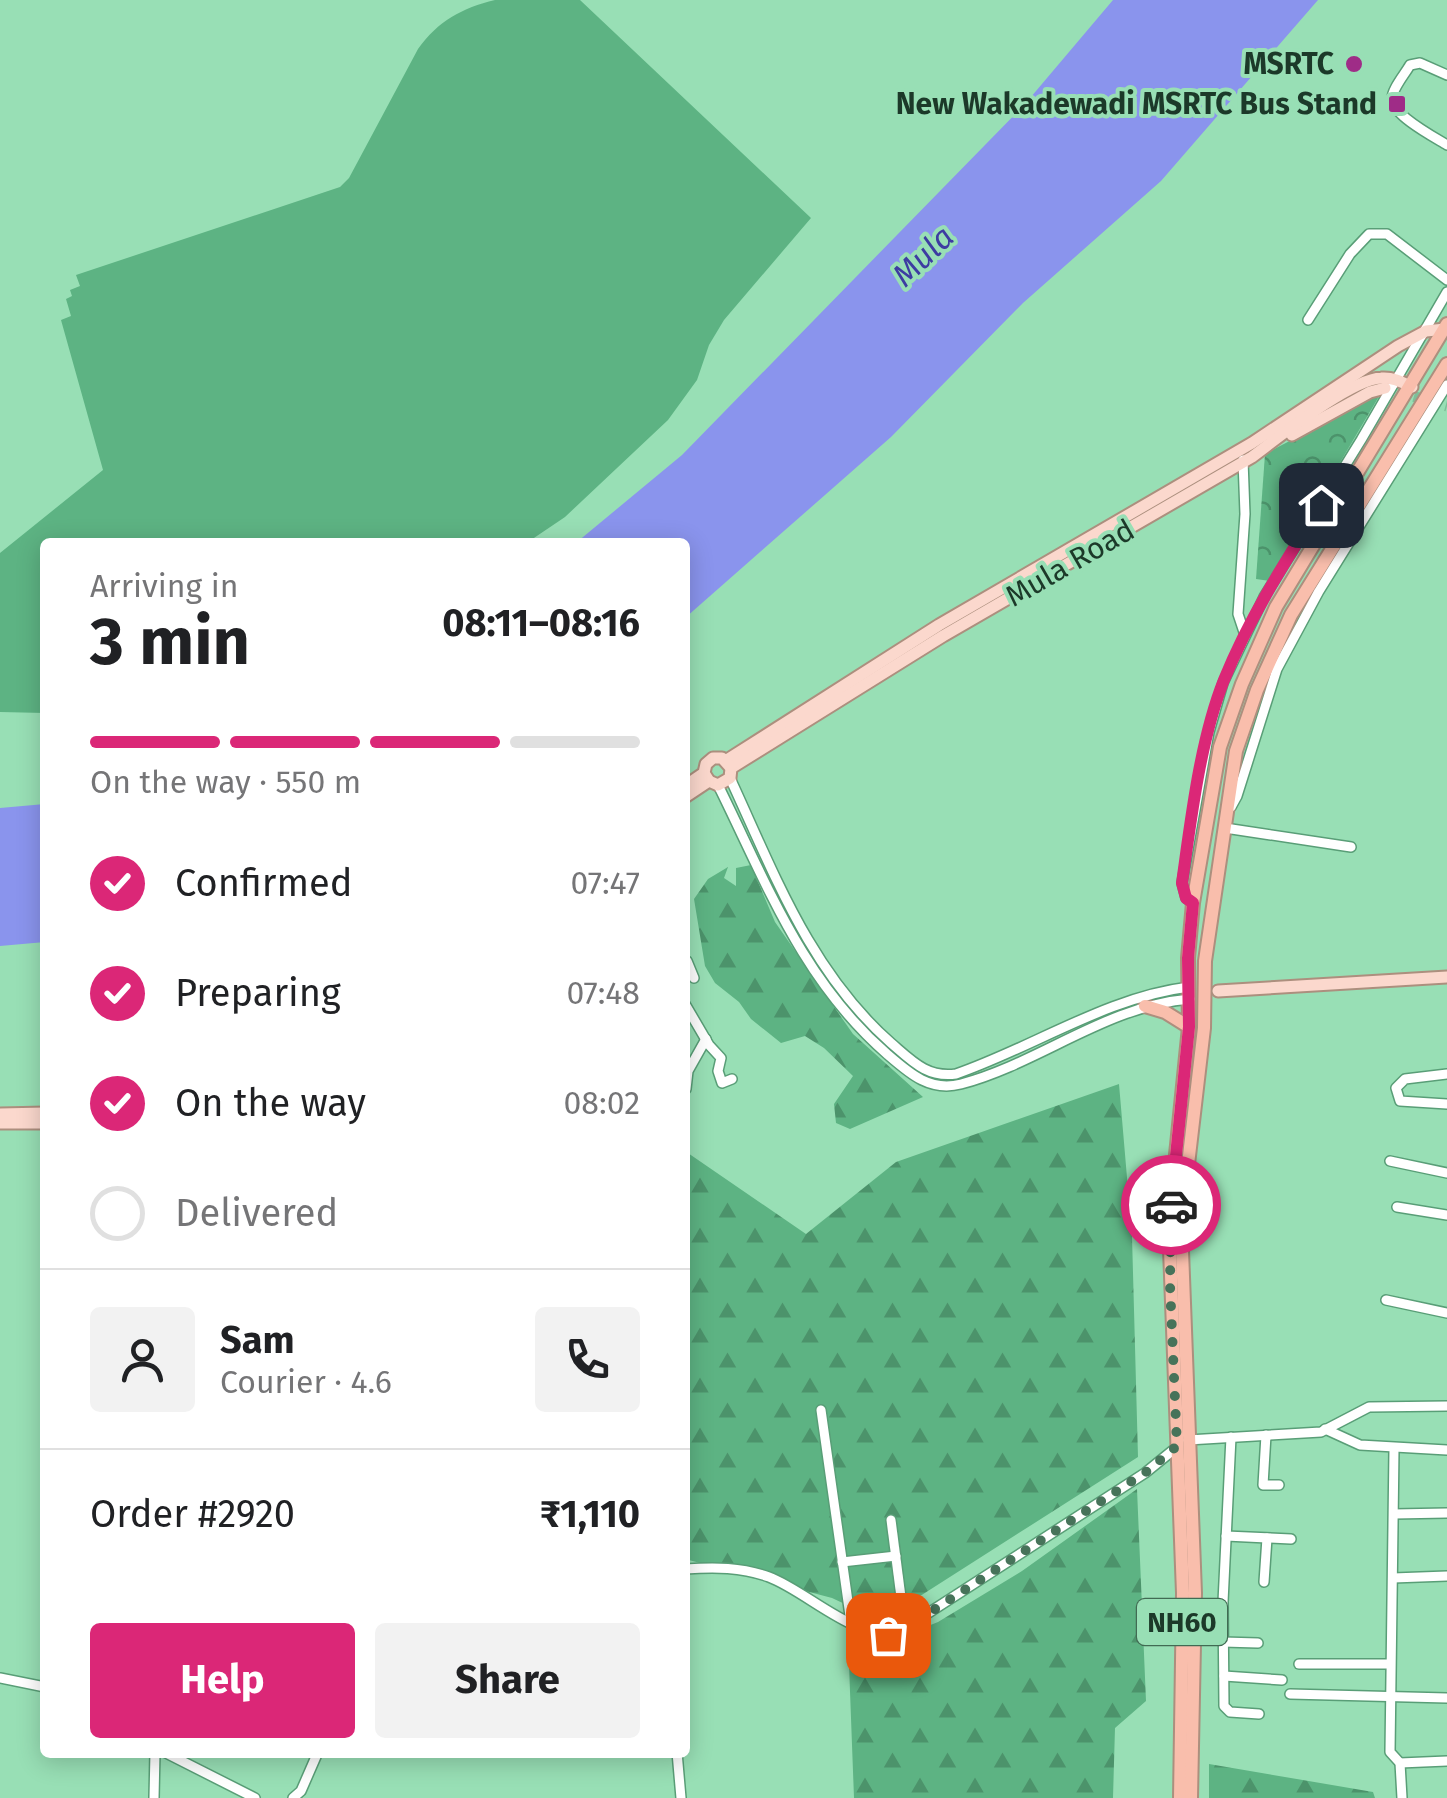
<!DOCTYPE html>
<html lang="en">
<head>
<meta charset="utf-8">
<style>
	:root { --surface:#fff; --page:#f2f2f2; --text:#202124; --muted:#757577; --line:#e0e0e0; --accent:#db2777 }
	body { margin:0; font-family:"Fira Sans",sans-serif; background:var(--page); color:var(--text); height:100vh; display:flex; flex-direction:column; font-size:38px; white-space:nowrap }
	* { box-sizing:border-box; margin:0 }
	p { font-size:32px; color:var(--muted) }
	.icon { flex:none; width:55px; height:55px; fill:none; stroke:currentColor; stroke-width:2; stroke-linecap:round; stroke-linejoin:round }
	.map { position:relative; flex:1; overflow:hidden }
	.details { position:absolute; left:40px; top:538px; width:650px; height:1220px; display:flex; flex-direction:column; background:var(--surface); border-radius:10px; box-shadow:0 5px 25px #0003 }
	.details>* { flex:none }
	.pin { position:absolute; display:grid; place-items:center; width:85px; height:85px; color:#fff; margin:-42px; border-radius:20px; box-shadow:0 5px 15px #0006 }
	.courier { position:absolute; display:grid; place-items:center; width:100px; height:100px; margin:-50px; border:8px solid #db2777; border-radius:50%; background:#fff; color:#222; box-shadow:0 2px 12px #0007 }
	.summary em { font-style:normal; font-weight:700 }
	.summary div { display:flex; flex-direction:column-reverse }
	.summary { display:flex; align-items:center; justify-content:space-between; height:170px; padding:0 50px }
	h1 { font-size:65px; font-weight:700; line-height:75px }
	.bar { display:grid; grid-template-columns:repeat(4,1fr); gap:15px 10px; align-content:center; height:120px; padding:0 50px }
	.bar i { height:12px; border-radius:8px; background:var(--line) }
	.bar .current { background:var(--accent) }
	.bar p { grid-column:span 4 }
	.line { display:flex; align-items:center; gap:25px; padding:0 50px; border-top:2px solid var(--line) }
	.line div { flex:1 }
	.round { display:grid; place-items:center; flex:none; width:105px; height:105px; border-radius:10px; background:var(--page) }
	ol { padding:0 50px; list-style:none }
	li { display:flex; align-items:center; gap:30px; height:110px }
	li p { margin-inline-start:auto }
	li .icon { padding:10px; border-radius:50%; background:var(--accent); color:#fff; stroke-width:4 }
	li:last-child { color:var(--muted) }
	li i { width:55px; height:55px; border:5px solid var(--line); border-radius:50% }
	.action { display:flex; gap:20px; margin-top:auto; padding:20px 50px }
	.action a { flex:1; height:115px; border-radius:10px; background:var(--accent); color:#fff; font-size:40px; font-weight:700; line-height:115px; text-align:center }
	.action a+a { background:var(--page); color:var(--text) }
	.map>svg:first-child { display:block }
</style>
</head>
<body>
<div class="map">
<svg width="1447" height="1798" viewBox="0 0 1447 1798">
	<defs>
		<pattern id="forest-firs" width="22" height="20" patternUnits="userSpaceOnUse" patternTransform="scale(2.5)"><rect width="22" height="20" fill="#5db383"/><path d="M5 1l3.5 6h-7zM16 11l3.5 6h-7z" fill="#4c936b"/></pattern>
		<pattern id="park-crowns" width="20" height="18" patternUnits="userSpaceOnUse" patternTransform="scale(2.5)"><rect width="20" height="18" fill="#5db383"/><path d="M2 6a3 3 0 1 1 6 0M12 15a3 3 0 1 1 6 0" fill="none" stroke="#4c936b"/></pattern>
	</defs>
	<rect width="100%" height="100%" fill="#98dfb5"/>
	<path fill="#5db383" d="M 495,0 L 580,0 L 811,218 L 724,320 L 709,345 L 697,380 L 668,420 L 565,517 L 528,542 L 45,542 L 45,713 L 0,712 L 0,553 L 103,470 L 61,320 L 71,316 L 66,299 L 72,296 L 70,290 L 80,286 L 76,275 L 340,187 L 349,178 L 418,49 C 438,21 462,8 495,0 Z"/>
	<g fill="url(#forest-firs)">
		<polygon points="751,865 775,922 853,1034 923,1097 850,1129 836,1123 834,1104 853,1076 824,1048 805,1036 781,1043 751,1019 739,1002 715,983 705,966 694,899 708,879 728,867 724,878 736,886 736,868"/>
		<polygon points="1119,1084 1132,1236 1138,1457 881,1621 832,1598 685,1559 685,1151 806,1234 896,1162"/>
		<polygon points="1137,1489 1146,1701 1115,1728 1113,1798 854,1798 848,1638 878,1646 938,1622 1022,1571"/>
		<polygon points="1209,1764 1373,1792 1375,1798 1209,1798"/>
	</g>
	<polygon fill="url(#park-crowns)" points="1381,393 1270,581 1256,579 1265,454"/>
	<g fill="#8a94ed">
		<polygon points="1113,0 1318,0 1161,181 1023,303 891,437 685,618 685,542 577,542 682,455 1025,104"/>
		<polygon points="45,804 45,942 0,946 0,808"/>
	</g>
	<g fill="none" stroke-linecap="round" stroke-linejoin="round">
		<polyline stroke="#7fbe99" stroke-width="11" stroke-dasharray="11 5.5" stroke-linecap="butt" points="1398,392 1447,406"/>
		<g stroke="#599e77" stroke-width="12">
			<g id="minor">
				<path d="M 1447,75 L 1420,63 L 1410,65 C 1405,74 1391,90 1392,100 C 1394,116 1434,137 1447,145"/>
				<polyline points="1308,320 1350,254 1369,234 1387,234 1447,280"/>
				<polyline points="1243,460 1245,514 1238,614 1245,635"/>
				<path d="M 730,778 C 774,873 810,972 891,1043 C 912,1061 927,1078 956,1074 C 1034,1047 1107,997 1189,987"/>
				<path d="M 718,785 C 767,884 802,980 887,1054 C 910,1074 930,1092 961,1084 C 1040,1063 1106,1006 1190,999"/>
				<polyline points="1231,807 1237,796 1277,669 1319,591 1447,385"/>
				<polyline points="1225,828 1351,847"/>
				<polyline points="1193,903 1186,898 1182,883 1209,732 1223,683 1264,597 1361,440 1447,292"/>
				<polyline points="687,961 694,978"/>
				<polyline points="685,1004 709,1045 721,1058 718,1071 722,1083 732,1079"/>
				<polyline points="1447,1074 1405,1079 1396,1088 1400,1101 1447,1104"/>
				<polyline points="686,1089 688,1071 706,1039"/>
				<polyline points="1390,1161 1447,1173"/>
				<polyline points="1397,1207 1447,1215"/>
				<polyline points="1386,1300 1447,1313"/>
				<polyline points="821,1410 851,1623"/>
				<polyline points="1325,1429 1360,1445 1447,1450"/>
				<polyline points="1266,1435 1263,1485 1279,1485"/>
				<polyline points="1231,1437 1223,1602 1224,1706 1230,1712 1259,1714"/>
				<polyline points="1188,1440 1321,1432 1369,1407 1447,1406"/>
				<polyline points="1394,1449 1390,1752 1400,1763 1402,1798"/>
				<polyline points="1394,1514 1447,1513"/>
				<polyline points="891,1520 905,1628"/>
				<polyline points="1226,1536 1291,1539"/>
				<polyline points="842,1562 896,1556"/>
				<path d="M 685,1569 C 715,1567 741,1567 769,1577 C 809,1592 860,1646 902,1630 L 1145,1473 L 1177,1447"/>
				<polyline points="1393,1578 1447,1576"/>
				<polyline points="1264,1582 1267,1538"/>
				<polyline points="1223,1642 1258,1643"/>
				<polyline points="1299,1664 1389,1664"/>
				<polyline points="1224,1676 1282,1680"/>
				<polyline points="0,1678 45,1687"/>
				<polyline points="1290,1694 1447,1698"/>
				<polyline points="164,1752 255,1798"/>
				<polyline points="677,1752 681,1798"/>
				<polyline points="1400,1763 1447,1761"/>
				<polyline points="154,1798 155,1752"/>
				<polyline points="293,1798 301,1791 318,1752"/>
			</g>
		</g>
		<g stroke="#ac8f7e" stroke-width="15">
			<g id="major">
				<polyline points="1292,435 1370,392 1385,388"/>
				<polyline points="727,760 939,625 1252,443 1398,346 1426,331 1445,329"/>
				<path d="M 731,768 L 943,636 L 1252,457 C 1279,437 1351,379 1381,378 C 1393,377 1402,382 1412,387"/>
				<polyline points="685,786 704,773 706,764 713,758 722,758 731,768 730,778 718,785 709,781 704,773"/>
				<polyline points="685,797 709,781"/>
				<polyline points="1218,991 1447,977"/>
				<polyline points="0,1114 45,1113"/>
				<polyline points="0,1123 45,1123"/>
			</g>
		</g>
		<g stroke="#ac8f7e" stroke-width="16">
			<g id="highway">
				<polyline points="1145,1006 1165,1012 1189,1027"/>
				<polyline points="1180,1798 1183,1593 1169,1223 1189,1027 1188,958 1193,903 1220,747 1242,684 1276,607 1447,324"/>
				<polyline points="1191,1798 1195,1593 1181,1224 1204,1028 1205,961 1236,751 1257,690 1291,615 1447,364"/>
			</g>
		</g>
		<use href="#minor" stroke="#fff" stroke-width="9"/>
		<use href="#major" stroke="#fbd8cd" stroke-width="11"/>
		<use href="#highway" stroke="#f9beac" stroke-width="12"/>
	</g>
	<g fill="none" stroke-linecap="round" stroke-linejoin="round">
		<polyline stroke="#47735a" stroke-width="10" stroke-dasharray="0 18" points="888,1635 906,1628 1146,1472 1177,1446 1170,1285 1171,1205"/>
		<path stroke="#db2777" stroke-width="12" d="M 1171,1205 L 1189,1027 L 1188,958 L 1193,903 L 1186,898 L 1182,883 C 1191,819 1200,740 1224,680 C 1249,618 1285,562 1321,505"/>
	</g>
	<g fill="#9f2c87" stroke="#98dfb5" stroke-width="4">
		<circle cx="1354" cy="64" r="10"/>
		<rect x="1387" y="94" width="20" height="20" rx="5"/>
	</g>
	<g text-anchor="middle" stroke-width="8" stroke-linejoin="round" paint-order="stroke">
		<rect fill="#98dfb5" stroke="#416b53" stroke-width="2.5" x="1137" y="1599" width="90" height="46" rx="8"/>
		<g font-size="28" font-weight="bold" fill="#1c3929">
			<text x="1182" y="1632">NH60</text>
		</g>
		<g font-size="30" font-weight="bold" fill="#1c3929" stroke="#98dfb5" text-anchor="end">
			<text x="1334" y="74">MSRTC</text>
			<text x="1377" y="114">New Wakadewadi MSRTC Bus Stand</text>
		</g>
		<g font-size="30" fill="#1c3929" stroke="#98dfb5">
			<text transform="translate(1070 563) rotate(-30)" y="10">Mula Road</text>
		</g>
		<g font-size="32" font-style="italic" fill="#3d3ca2" stroke="#98dfb5">
			<text transform="translate(923 256) rotate(-44)" y="11">Mula</text>
		</g>
	</g>
</svg>
<div class="pin" style="left:888px;top:1635px;background:#ea580c"><svg class="icon" aria-label="bag" viewBox="0 0 24 24"><path d="M5 8h14l-1 12H6zM9 8a3 3 0 0 1 6 0"/></svg></div>
<div class="pin" style="left:1321px;top:505px;background:#1f2937"><svg class="icon" aria-label="home" viewBox="0 0 24 24"><path d="M3 11l9-7 9 7M6 9v11h12V9"/></svg></div>
<div class="courier" style="left:1171px;top:1205px"><svg class="icon" aria-label="car" viewBox="0 0 24 24"><path d="M5 17H2v-5l4-1 3-4h7l3 4 3 1v5h-3M9 17h6M6 11h13"/><circle cx="7" cy="17" r="2"/><circle cx="17" cy="17" r="2"/></svg></div>
<section class="details">
<div class="summary"><div><h1>3 min</h1><p>Arriving in</p></div><em>08:11–08:16</em></div>
<div class="bar"><i class="current"></i><i class="current"></i><i class="current"></i><i></i><p>On the way · 550 m</p></div>
<ol>
<li><svg class="icon" aria-label="check" viewBox="0 0 24 24"><path d="M5 12l5 5 9-10"/></svg>Confirmed<p>07:47</p></li>
<li><svg class="icon" aria-label="check" viewBox="0 0 24 24"><path d="M5 12l5 5 9-10"/></svg>Preparing<p>07:48</p></li>
<li><svg class="icon" aria-label="check" viewBox="0 0 24 24"><path d="M5 12l5 5 9-10"/></svg>On the way<p>08:02</p></li>
<li><i></i>Delivered</li>
</ol>
<div class="line" style="height:180px"><a class="round"><svg class="icon" aria-label="person" viewBox="0 0 24 24"><circle cx="12" cy="8" r="4"/><path d="M4 21q1-7 8-7t8 7"/></svg></a><div><b>Sam</b><p>Courier · 4.6</p></div><a class="round"><svg class="icon" aria-label="phone" viewBox="0 0 24 24"><path d="M5 4h4l2 5-3 2q2 4 5 5l2-3 5 2v4C11 20 4 13 5 4z"/></svg></a></div>
<div class="line" style="height:130px"><div>Order #2920</div><b>₹1,110</b></div>
<div class="action"><a>Help</a><a>Share</a></div>
</section>
</div>
</body>
</html>
